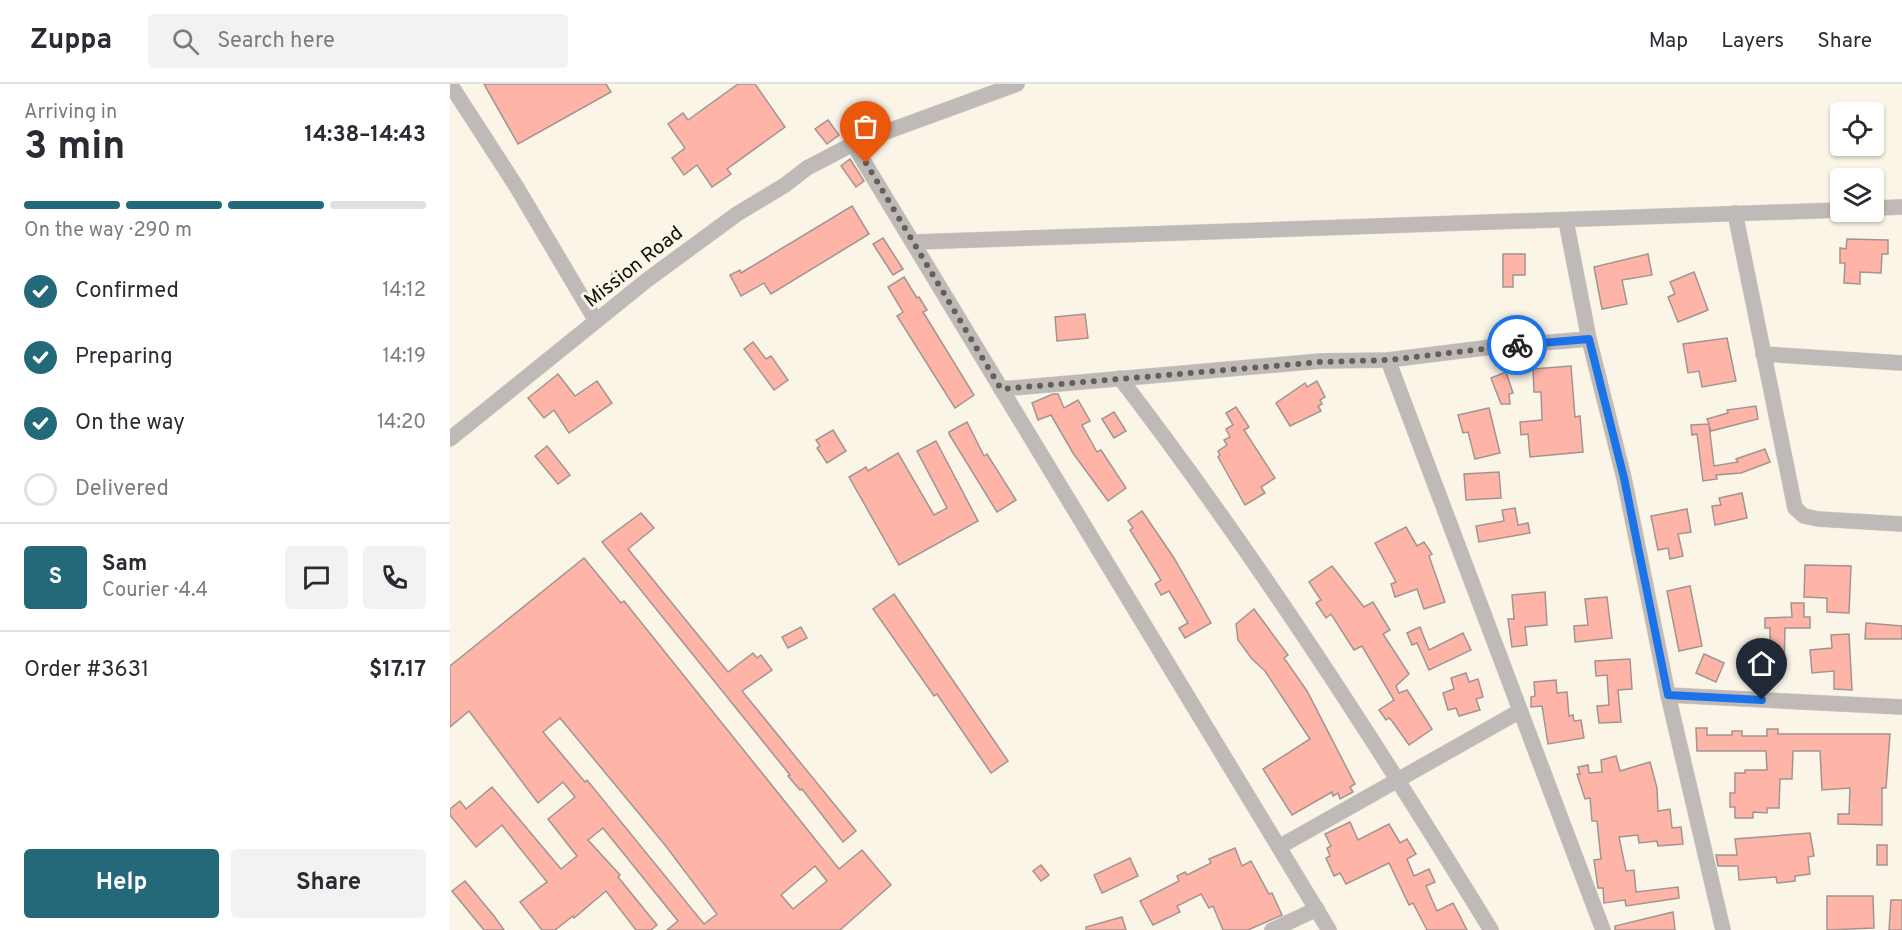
<!DOCTYPE html>
<html lang="en">
<head>
<meta charset="utf-8">
<style>
	:root { --surface:#fff; --page:#f2f2f3; --text:#2b2b33; --muted:#7c7c81; --line:#e1e1e2; --accent:#246979 }
	body { margin:0; font-family:Overpass,sans-serif; background:var(--page); color:var(--text); height:100vh; display:flex; flex-direction:column; font-size:22px; white-space:nowrap }
	* { box-sizing:border-box; margin:0 }
	p { font-size:20px; color:var(--muted) }
	.icon { flex:none; width:33px; height:33px; fill:none; stroke:currentColor; stroke-width:2; stroke-linecap:round; stroke-linejoin:round }
	.map { position:relative; flex:1; overflow:hidden }
	.panel { display:flex; flex-direction:column; background:var(--surface); width:450px }
	.panel>* { flex:none }
	.buttons { position:absolute; left:1380px; top:18px; display:grid; gap:12px }
	.buttons a { display:grid; place-items:center; width:54px; height:54px; border-radius:6px; background:var(--surface); box-shadow:0 2px 4px #0004; font-size:30px }
	.pin { position:absolute; display:grid; place-items:center; width:51px; height:51px; color:#fff; margin:-62px -26px; border-radius:50% 50% 50% 0; rotate:-45deg; box-shadow:0 0 6px #0007 }
	.pin .icon { rotate:45deg }
	.courier { position:absolute; display:grid; place-items:center; width:60px; height:60px; margin:-30px; border:4px solid #1a73e8; border-radius:50%; background:#fff; color:#222; box-shadow:0 2px 8px #0007 }
	.head em { font-style:normal; font-weight:700 }
	.head div { display:flex; flex-direction:column-reverse }
	.head { display:flex; align-items:center; justify-content:space-between; height:102px; padding:0 24px }
	h1 { font-size:39px; font-weight:700; line-height:45px }
	.bar { display:grid; grid-template-columns:repeat(4,1fr); gap:9px 6px; align-content:center; height:72px; padding:0 24px }
	.bar i { height:8px; border-radius:4px; background:var(--line) }
	.bar .active { background:var(--accent) }
	.bar p { grid-column:span 4 }
	.line { display:flex; align-items:center; gap:15px; padding:0 24px; border-top:2px solid var(--line) }
	.line div { flex:1 }
	.round { display:grid; place-items:center; flex:none; width:63px; height:63px; border-radius:6px; background:var(--page) }
	ol { padding:0 24px; list-style:none }
	li { display:flex; align-items:center; gap:18px; height:66px }
	li p { margin-inline-start:auto }
	li .icon { padding:6px; border-radius:50%; background:var(--accent); color:#fff; stroke-width:4 }
	li:last-child { color:var(--muted) }
	li i { width:33px; height:33px; border:3px solid var(--line); border-radius:50% }
	.button { display:flex; gap:12px; margin-top:auto; padding:12px 24px }
	.button a { flex:1; height:69px; border-radius:6px; background:var(--accent); color:#fff; font-size:24px; font-weight:700; line-height:69px; text-align:center }
	.button a+a { background:var(--page); color:var(--text) }
	header { display:flex; align-items:center; gap:36px; box-sizing:border-box; height:84px; padding:0 30px; background:var(--surface); border-bottom:2px solid var(--line) }
	header strong { font-size:28px }
	nav { display:flex; gap:33px; margin-inline-start:auto; font-size:21px }
	.search { width:420px; height:54px; background:var(--page); display:flex; align-items:center; gap:15px; box-sizing:border-box; padding:0 21px; border-radius:6px; color:var(--muted); font-size:22px }
	main { display:flex; flex:1; min-height:0 }
	.map>svg:first-child { display:block }
</style>
</head>
<body>
<header>
<strong>Zuppa</strong>
<div class="search"><svg class="icon" aria-label="search" viewBox="0 0 24 24"><circle cx="10" cy="10" r="6"/><path d="M15 15l6 6"/></svg>Search here</div>
<nav><a>Map</a><a>Layers</a><a>Share</a></nav>
</header>
<main>
<section class="panel">
<div class="head"><div><h1>3 min</h1><p>Arriving in</p></div><em>14:38–14:43</em></div>
<div class="bar"><i class="active"></i><i class="active"></i><i class="active"></i><i></i><p>On the way · 290 m</p></div>
<ol>
<li><svg class="icon" aria-label="check" viewBox="0 0 24 24"><path d="M5 12l5 5 9-10"/></svg>Confirmed<p>14:12</p></li>
<li><svg class="icon" aria-label="check" viewBox="0 0 24 24"><path d="M5 12l5 5 9-10"/></svg>Preparing<p>14:19</p></li>
<li><svg class="icon" aria-label="check" viewBox="0 0 24 24"><path d="M5 12l5 5 9-10"/></svg>On the way<p>14:20</p></li>
<li><i></i>Delivered</li>
</ol>
<div class="line" style="height:108px"><b class="round" style="background:var(--accent);color:#fff">S</b><div><b>Sam</b><p>Courier · 4.4</p></div><a class="round"><svg class="icon" aria-label="chat" viewBox="0 0 24 24"><path d="M4 5h16v11H9l-5 4z"/></svg></a><a class="round"><svg class="icon" aria-label="phone" viewBox="0 0 24 24"><path d="M5 4h4l2 5-3 2q2 4 5 5l2-3 5 2v4C11 20 4 13 5 4z"/></svg></a></div>
<div class="line" style="height:78px"><div>Order #3631</div><b>$17.17</b></div>
<div class="button"><a>Help</a><a>Share</a></div>
</section>
<div class="map">
<svg width="1452" height="846" viewBox="0 0 1452 846">
	<rect width="100%" height="100%" fill="#faf5e7"/>
	<g fill="#feb4a7" stroke="#a39491" stroke-width="1.5" fill-rule="evenodd">
		<polygon points="34,0 156,0 161,8 68,60"/>
		<polygon points="288,0 305,0 335,43 277,85 281,90 262,103 247,81 234,91 222,74 235,64 218,40 233,29 238,36"/>
		<polygon points="378,36 389,51 377,60 365,45"/>
		<polygon points="400,75 414,97 406,103 391,82"/>
		<polygon points="402,122 419,150 321,210 314,199 291,212 280,191 290,186 291,189"/>
		<polygon points="433,154 453,185 443,191 423,160"/>
		<polygon points="1397,155 1438,156 1438,170 1432,170 1431,189 1410,188 1410,200 1394,199 1395,179 1390,179 1390,164 1396,165"/>
		<polygon points="1053,170 1075,170 1075,191 1063,191 1063,203 1053,203"/>
		<polygon points="1198,170 1202,191 1172,196 1177,220 1152,225 1144,183"/>
		<polygon points="163,187 175,193 170,203 159,197"/>
		<polygon points="1244,188 1258,226 1228,238 1218,213 1225,210 1220,198"/>
		<polygon points="454,193 467,214 469,213 477,226 473,228 524,311 505,324 447,232 453,228 438,203"/>
		<polygon points="635,230 638,254 607,257 605,233"/>
		<polygon points="1277,254 1286,297 1252,303 1249,287 1238,289 1233,260"/>
		<polygon points="303,258 316,275 321,272 338,296 324,306 294,265"/>
		<polygon points="1121,282 1125,333 1130,332 1133,368 1080,373 1078,350 1071,351 1070,338 1092,336 1091,308 1084,308 1083,285"/>
		<polygon points="1056,288 1063,309 1059,310 1060,320 1051,320 1041,294"/>
		<polygon points="108,290 125,312 147,297 162,319 119,349 104,326 94,334 78,314"/>
		<polygon points="867,297 875,313 870,316 872,320 868,322 871,327 840,342 826,319 855,299 857,303"/>
		<polygon points="603,310 608,310 614,324 628,316 640,337 632,341 638,352 647,368 651,366 676,404 658,417 623,369 601,331 588,336 582,319"/>
		<polygon points="1306,322 1308,335 1261,347 1259,341 1264,382 1288,378 1286,375 1315,365 1320,378 1291,389 1266,391 1267,395 1253,397 1247,350 1242,351 1241,341 1259,340 1257,335 1278,329 1277,326"/>
		<polygon points="786,323 799,343 794,346 825,394 811,403 815,409 795,421 768,373 770,371 768,367 777,361 774,356 780,353 776,345 783,341 776,329"/>
		<polygon points="1039,324 1050,369 1025,375 1018,348 1013,349 1008,331"/>
		<polygon points="664,328 676,347 664,354 652,335"/>
		<polygon points="517,338 534,372 537,370 566,416 547,428 499,350 499,348"/>
		<polygon points="383,346 396,367 377,379 367,364 370,362 366,356"/>
		<polygon points="486,357 528,437 449,481 399,393 416,383 418,387 448,369 484,431 497,424 467,367"/>
		<polygon points="97,362 120,391 108,400 85,372"/>
		<polygon points="1049,388 1051,414 1016,416 1014,390"/>
		<polygon points="1292,409 1297,434 1265,441 1262,422 1271,421 1269,414"/>
		<polygon points="1065,424 1068,441 1078,439 1080,449 1029,458 1026,442 1054,437 1052,426"/>
		<polygon points="1237,425 1241,448 1228,450 1233,472 1220,475 1218,464 1208,466 1201,432"/>
		<polygon points="692,427 724,474 761,539 735,554 729,544 738,539 719,507 711,511 705,500 711,496 680,446 683,444 678,437"/>
		<polygon points="191,429 204,444 178,465 278,588 303,569 307,574 311,571 322,586 292,607 406,747 393,758 352,705 350,706 338,692 340,691 332,681 152,458"/>
		<polygon points="956,443 967,462 974,458 982,470 979,472 995,518 974,525 967,505 945,513 941,500 946,498 925,459"/>
		<path d="M 134,474 L 171,519 L 174,517 L 389,785 L 412,766 L 441,801 L 390,846 L 217,846 L 228,837 L 153,744 L 138,756 L 170,791 L 168,793 L 207,841 L 201,846 L 186,846 L 156,807 L 124,834 L 123,832 L 105,846 L 92,846 L 70,818 L 97,798 L 65,758 L 52,741 L 26,763 L 0,731 L 0,725 L 10,717 L 16,725 L 42,703 L 111,785 L 127,772 L 98,735 L 125,713 L 113,698 L 88,719 L 19,627 L 0,643 L 0,582 ZM 110,634 L 215,761 L 267,830 L 254,840 L 137,696 L 135,698 L 93,648 ZM 365,782 L 377,797 L 343,825 L 331,811 Z"/>
		<polygon points="1355,481 1401,482 1399,529 1377,528 1377,514 1354,513"/>
		<polygon points="882,482 914,523 923,518 940,546 933,550 959,590 946,602 949,609 957,606 982,645 959,661 942,637 939,634 936,636 929,626 944,616 912,562 904,566 881,530 876,534 866,519 871,516 859,498"/>
		<polygon points="1240,502 1252,562 1229,567 1217,507"/>
		<polygon points="1095,508 1097,541 1075,543 1077,561 1062,563 1058,535 1064,535 1062,511"/>
		<polygon points="444,510 558,677 541,689 487,610 484,612 423,525"/>
		<polygon points="1157,513 1162,554 1125,558 1124,542 1138,541 1135,515"/>
		<polygon points="1341,519 1354,519 1354,533 1360,533 1360,544 1335,544 1334,582 1298,582 1298,566 1320,566 1320,544 1315,544 1315,534 1342,533"/>
		<polygon points="804,525 838,571 834,574 857,607 905,700 900,703 903,708 890,715 888,709 883,712 882,708 842,731 813,685 860,655 815,587 802,575 788,556 786,540"/>
		<polygon points="1416,539 1452,542 1452,555 1415,555"/>
		<polygon points="351,543 357,554 338,564 332,553"/>
		<polygon points="970,543 979,566 1013,549 1021,566 979,586 967,559 962,561 957,549"/>
		<polygon points="1399,550 1402,606 1384,605 1384,587 1362,589 1360,566 1382,564 1381,551"/>
		<polygon points="1254,570 1274,579 1266,598 1246,589"/>
		<polygon points="1180,575 1182,605 1168,606 1171,638 1149,639 1147,622 1159,621 1157,591 1146,592 1145,577"/>
		<polygon points="1016,589 1019,598 1028,595 1033,613 1026,615 1030,626 1009,632 1006,624 998,626 993,609 1004,605 1001,594"/>
		<polygon points="1106,596 1107,609 1117,608 1119,632 1123,631 1124,637 1131,636 1134,654 1098,660 1092,622 1081,623 1081,613 1085,612 1084,598"/>
		<polygon points="1246,644 1257,644 1257,651 1282,651 1282,647 1292,647 1292,652 1317,652 1317,645 1328,645 1328,650 1440,650 1436,704 1432,704 1432,741 1388,740 1388,730 1399,730 1400,704 1372,706 1370,667 1343,667 1342,695 1330,695 1329,724 1317,724 1317,729 1303,728 1303,734 1285,734 1285,723 1280,723 1280,709 1285,709 1285,689 1295,689 1295,686 1317,686 1316,667 1247,667"/>
		<polygon points="1166,672 1170,687 1200,678 1207,704 1208,727 1220,725 1222,744 1231,743 1233,760 1208,762 1207,757 1189,759 1188,751 1169,753 1176,787 1184,786 1186,808 1228,803 1229,814 1176,822 1175,816 1154,819 1153,804 1148,804 1144,776 1151,775 1147,737 1142,737 1140,714 1135,715 1127,690 1130,690 1128,683 1138,681 1139,689 1152,688 1151,676"/>
		<polygon points="900,738 908,756 939,740 950,759 957,755 966,770 957,775 964,792 979,785 985,798 976,802 987,827 1003,819 1017,846 977,846 963,819 959,821 939,779 896,800 890,789 884,792 876,774 880,772 877,764 881,762 875,750"/>
		<polygon points="1360,749 1364,772 1358,773 1360,790 1345,792 1345,797 1327,799 1326,793 1289,796 1288,782 1268,782 1266,771 1287,771 1285,755"/>
		<rect x="1427" y="761" width="10" height="20"/>
		<polygon points="785,764 792,782 801,777 819,810 822,809 832,831 798,846 773,846 763,822 759,824 751,810 727,822 730,828 703,841 690,817 729,797 727,792 735,788 737,791 761,779 759,775"/>
		<polygon points="680,774 688,792 652,809 644,791"/>
		<polygon points="591,781 599,791 591,797 583,787"/>
		<polygon points="15,797 44,832 54,846 34,846 2,807"/>
		<polygon points="1377,812 1423,812 1424,844 1377,846"/>
		<polygon points="1441,816 1452,816 1452,846 1439,846"/>
		<polygon points="1223,828 1225,846 1165,846 1165,842"/>
		<polygon points="672,833 676,846 636,846 636,843"/>
	</g>
	<g fill="none" stroke-linecap="round" stroke-linejoin="round">
		<g stroke="#d5d0c4" stroke-width="16">
			<g id="minor">
				<polyline points="0,0 66,102 146,237"/>
				<polyline points="403,60 879,846"/>
				<polyline points="1424,124 1452,123"/>
				<polyline points="1285,129 1345,424 1354,432 1368,435 1452,440"/>
				<polyline points="1116,137 1139,255 1174,394 1218,611 1273,846"/>
				<polyline points="465,158 1390,126"/>
				<polyline points="1313,270 1452,279"/>
				<polyline points="938,276 1153,846"/>
				<path d="M 670,294 C 805,470 925,657 1041,846"/>
				<polyline points="551,305 871,277 938,276 1042,263 1139,255"/>
				<polyline points="0,355 197,196 287,130 335,101 357,84 403,60 567,0"/>
				<polyline points="1218,611 1452,623"/>
				<polyline points="829,763 1070,627"/>
				<polyline points="822,846 867,825"/>
			</g>
		</g>
		<use href="#minor" stroke="#bfb9b7" stroke-width="15"/>
	</g>
	<g fill="none" stroke-linecap="round" stroke-linejoin="round">
		<polyline stroke="#636058" stroke-width="6" stroke-dasharray="0 10.8" points="416,79 551,305 871,278 938,276 1067,261"/>
		<polyline stroke="#1a73e8" stroke-width="8" points="1067,261 1139,255 1174,394 1218,611 1312,616"/>
	</g>
	<g text-anchor="middle" stroke-width="6" stroke-linejoin="round" paint-order="stroke">
		<g font-size="20" fill="#11100b" stroke="#faf5e7">
			<text transform="translate(183 182) rotate(-38)" y="7">Mission Road</text>
		</g>
	</g>
</svg>
<div class="buttons">
<a><svg class="icon" aria-label="locate" viewBox="0 0 24 24"><circle cx="12" cy="12" r="6"/><path d="M12 2v4M12 18v4M2 12h4M18 12h4"/></svg></a>
<a><svg class="icon" aria-label="layers" viewBox="0 0 24 24"><path d="M12 4l9 5-9 5-9-5zM3 14l9 5 9-5"/></svg></a>
</div>
<div class="pin" style="left:416px;top:79px;background:#ea580c"><svg class="icon" aria-label="bag" viewBox="0 0 24 24"><path d="M5 8h14l-1 12H6zM9 8a3 3 0 0 1 6 0"/></svg></div>
<div class="pin" style="left:1312px;top:616px;background:#1f2937"><svg class="icon" aria-label="home" viewBox="0 0 24 24"><path d="M3 11l9-7 9 7M6 9v11h12V9"/></svg></div>
<div class="courier" style="left:1067px;top:261px"><svg class="icon" aria-label="bike" viewBox="0 0 24 24"><circle cx="6" cy="16" r="4"/><circle cx="18" cy="16" r="4"/><path d="M6 16l4-8h5l3 8M10 8l3 8H6M13 5h3"/></svg></div>
</div>
</main>
</body>
</html>
